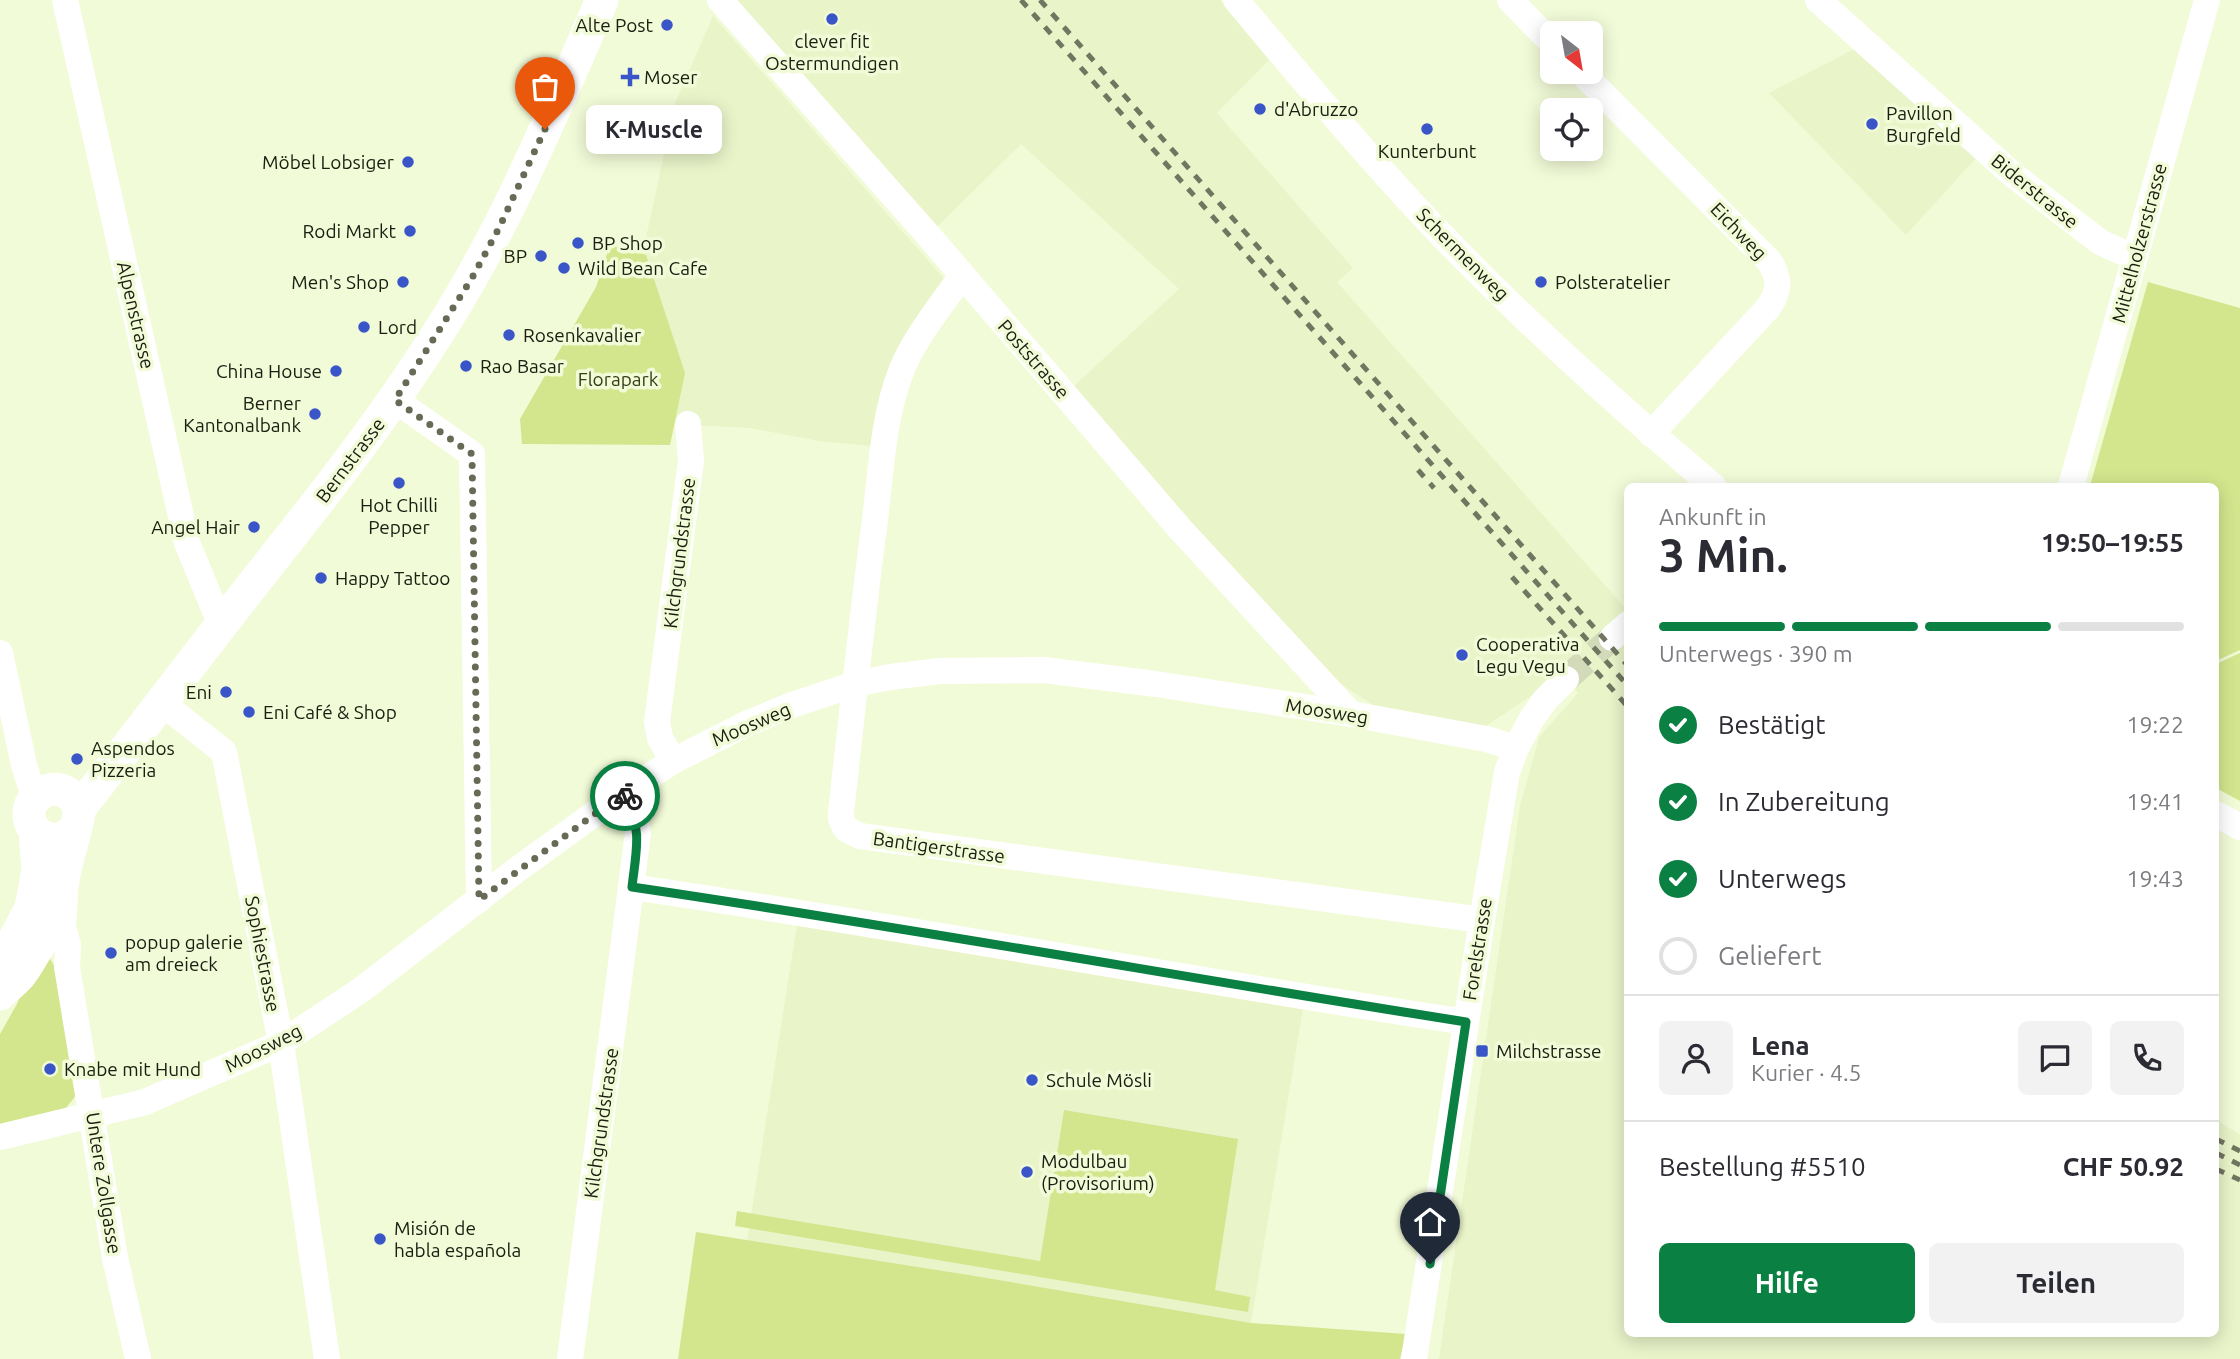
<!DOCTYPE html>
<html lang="de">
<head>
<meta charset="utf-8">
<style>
	:root { --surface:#fff; --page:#f2f2f3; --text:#2b2b33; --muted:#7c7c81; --line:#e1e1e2; --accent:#0b8043 }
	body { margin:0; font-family:Ubuntu,sans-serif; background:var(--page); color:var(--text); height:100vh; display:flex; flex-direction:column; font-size:26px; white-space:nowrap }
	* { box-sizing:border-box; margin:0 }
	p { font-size:23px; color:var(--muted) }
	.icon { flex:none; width:38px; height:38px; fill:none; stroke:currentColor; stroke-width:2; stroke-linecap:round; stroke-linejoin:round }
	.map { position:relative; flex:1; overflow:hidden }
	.details { position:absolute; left:1624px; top:483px; width:595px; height:854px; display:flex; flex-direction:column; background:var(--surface); border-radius:10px; box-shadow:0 4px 18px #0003 }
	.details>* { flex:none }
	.needle { width:46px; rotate:149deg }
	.fabs { position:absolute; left:1540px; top:21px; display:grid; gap:14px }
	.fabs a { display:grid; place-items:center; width:63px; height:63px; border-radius:10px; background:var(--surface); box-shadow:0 4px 18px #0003; font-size:35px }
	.pin { position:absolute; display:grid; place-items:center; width:60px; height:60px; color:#fff; margin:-72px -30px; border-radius:50% 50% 50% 0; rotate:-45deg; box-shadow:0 0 7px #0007 }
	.pin .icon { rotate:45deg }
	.courier { position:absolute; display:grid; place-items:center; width:70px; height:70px; margin:-35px; border:5px solid #0b8043; border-radius:50%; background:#fff; color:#222; box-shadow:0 2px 9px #0007 }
	.bubble { position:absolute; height:49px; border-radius:10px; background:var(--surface); box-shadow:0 4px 18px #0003; font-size:23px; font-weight:700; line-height:49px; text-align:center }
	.overview em { font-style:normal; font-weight:700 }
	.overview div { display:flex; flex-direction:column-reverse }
	.overview { display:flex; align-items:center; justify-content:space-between; height:119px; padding:0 35px }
	h1 { font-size:46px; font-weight:700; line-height:52px }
	.bar { display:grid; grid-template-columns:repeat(4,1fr); gap:10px 7px; align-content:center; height:84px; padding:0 35px }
	.bar i { height:9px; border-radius:5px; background:var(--line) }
	.bar .selected { background:var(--accent) }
	.bar p { grid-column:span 4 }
	.line { display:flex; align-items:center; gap:18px; padding:0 35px; border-top:2px solid var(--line) }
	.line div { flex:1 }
	.round { display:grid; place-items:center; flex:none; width:74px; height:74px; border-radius:10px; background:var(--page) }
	ol { padding:0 35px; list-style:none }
	li { display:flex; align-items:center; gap:21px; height:77px }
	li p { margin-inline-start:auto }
	li .icon { padding:7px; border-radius:50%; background:var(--accent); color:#fff; stroke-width:4 }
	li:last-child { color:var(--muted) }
	li i { width:38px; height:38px; border:4px solid var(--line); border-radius:50% }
	.button { display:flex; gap:14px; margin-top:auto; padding:14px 35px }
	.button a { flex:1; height:80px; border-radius:10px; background:var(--accent); color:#fff; font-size:28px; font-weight:700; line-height:80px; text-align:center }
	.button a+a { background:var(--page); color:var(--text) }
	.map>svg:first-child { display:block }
</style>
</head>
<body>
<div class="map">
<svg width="2240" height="1359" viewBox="0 0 2240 1359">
	<rect width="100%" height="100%" fill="#f2fbd8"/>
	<g fill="#e9f4c9">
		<polygon points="734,0 1220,0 1269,60 1217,113 1353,268 1337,282 1627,610 1628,1334 2216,1334 2216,1119 2240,1135 2240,1359 1439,1359 1520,806 1539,737 1578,693 1566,679 1546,686 1486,726 1384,712 1341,684 1193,524 1074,386 1179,289 1021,144 935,229"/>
		<polygon points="713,16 955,291 871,446 819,441 750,428 672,424 639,270 675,103"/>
		<polygon points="1858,47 1979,155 1906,235 1769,93"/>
		<polygon points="797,925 1303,1008 1251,1323 975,1276 747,1241"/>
	</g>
	<g fill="#d3e68d">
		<polygon points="610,245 646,255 685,373 670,445 522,444 520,419 596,287"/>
		<polygon points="2148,282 2240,308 2240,650 2216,661 2216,486 2090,486"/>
		<polygon points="2240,653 2240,801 2216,788 2216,664"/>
		<polygon points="49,957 59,974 77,1091 74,1098 65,1109 0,1125 0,1034 17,1004 25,982"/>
		<polygon points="1064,1110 1238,1139 1215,1290 1250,1297 1248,1312 735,1226 737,1211 1040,1261"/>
		<polygon points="696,1232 975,1276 1251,1323 1406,1334 1400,1359 678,1359"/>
	</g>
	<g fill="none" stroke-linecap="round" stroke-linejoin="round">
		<polyline stroke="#d2daba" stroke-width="26" stroke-dasharray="26 13" stroke-linecap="butt" points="1566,679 1612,638"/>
		<g stroke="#fff" stroke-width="26">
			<polyline points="65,0 187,543 221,625"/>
			<polyline points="720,0 928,235 1181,530 1351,714"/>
			<path d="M 1236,0 C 1300,76 1364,153 1432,225 C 1520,318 1616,404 1713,486"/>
			<polyline points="1510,0 1552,43"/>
			<polyline points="1818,0 2012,174 2100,242 2122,252 2135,256"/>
			<path d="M 1581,72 L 1769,261 C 1781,279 1780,292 1767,309 L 1651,434"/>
			<path d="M 962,275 C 942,305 916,335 902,369 C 883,416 881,471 875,520 C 862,617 852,714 841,812 L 841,819 L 846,829 L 860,836 L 1482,920"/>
			<polyline points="395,400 472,454 479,900"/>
			<polyline points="2071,486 2207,0"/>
			<polyline points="1612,638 1628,624"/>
			<polyline points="0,653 24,765 31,787 37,796"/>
			<polyline points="162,703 224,752 281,1043 327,1359"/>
			<polyline points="673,761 660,738 657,722 691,461 688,424"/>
			<polyline points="2216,814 2240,827"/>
			<path d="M 632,887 C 911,928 1188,980 1466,1022"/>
			<polyline points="61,918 68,945 67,967 115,1258 138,1359"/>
			<polyline points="0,1137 145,1102 281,1043 361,990 518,869 623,793 673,761 746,724 792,705 855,684 890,677 940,671 1044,670 1156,684 1351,714 1486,739 1516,748"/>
			<polyline points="570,1359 638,833 633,811 623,793"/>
			<polyline points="1414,1359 1482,920 1507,772 1516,748 1531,720 1545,700 1566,679"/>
		</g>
		<g stroke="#fff" stroke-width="33">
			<path d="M 79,809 C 138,734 195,658 254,583 C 323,496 392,409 450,314 C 511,215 555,107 602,0"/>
			<polyline points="0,974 1,965 31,908 38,870 35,831"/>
			<path d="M 0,994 C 6,988 14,982 20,975 C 29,964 35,950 43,939 C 48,934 55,931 58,925 C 62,918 60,911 61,904 C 61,891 63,878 66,866 C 68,855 80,817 79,809 C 77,800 70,793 61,790 C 52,788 42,791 36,797 C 14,821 48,856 74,830"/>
		</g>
		<g stroke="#707660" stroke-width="5" stroke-dasharray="9 9" stroke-linecap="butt">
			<polyline points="1021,0 1628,686"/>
			<polyline points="1040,0 1628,666"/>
			<polyline points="1418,470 1434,488"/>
			<polyline points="1512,577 1628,707"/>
			<polyline points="2216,1139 2240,1151"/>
			<polyline points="2216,1153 2240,1165"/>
			<polyline points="2216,1169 2240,1180"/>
		</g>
	</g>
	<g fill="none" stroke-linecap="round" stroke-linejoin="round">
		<polyline stroke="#666b56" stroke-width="7" stroke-dasharray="0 12.6" points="545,129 499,228 472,278 395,400 472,454 479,900 623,793 625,796"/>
		<path stroke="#0b8043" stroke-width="9" d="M 625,796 C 643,830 636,851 632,887 C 911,928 1188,978 1466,1022 L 1430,1264"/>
	</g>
	<g fill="#3955c7" stroke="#f2fbd8" stroke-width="2.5">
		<circle cx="832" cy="19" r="7"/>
		<circle cx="667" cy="25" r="7"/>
		<path d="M626.5 66.5h7v7h7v7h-7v7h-7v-7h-7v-7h7z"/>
		<circle cx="1260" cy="109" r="7"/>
		<circle cx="1872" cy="124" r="7"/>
		<circle cx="1427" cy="129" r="7"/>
		<circle cx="408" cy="162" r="7"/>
		<circle cx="410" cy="231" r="7"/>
		<circle cx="578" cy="243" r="7"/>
		<circle cx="541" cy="256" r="7"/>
		<circle cx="564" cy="268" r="7"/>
		<circle cx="403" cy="282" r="7"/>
		<circle cx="1541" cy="282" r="7"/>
		<circle cx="364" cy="327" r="7"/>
		<circle cx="509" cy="335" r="7"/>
		<circle cx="466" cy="366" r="7"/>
		<circle cx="336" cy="371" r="7"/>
		<circle cx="315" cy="414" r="7"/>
		<circle cx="399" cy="483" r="7"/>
		<circle cx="254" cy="527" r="7"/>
		<circle cx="321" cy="578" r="7"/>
		<circle cx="1462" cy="655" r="7"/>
		<circle cx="226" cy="692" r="7"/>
		<circle cx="249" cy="712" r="7"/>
		<circle cx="77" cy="759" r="7"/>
		<circle cx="111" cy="953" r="7"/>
		<rect x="1475" y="1044" width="14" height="14" rx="3.5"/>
		<circle cx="50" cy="1069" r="7"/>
		<circle cx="1032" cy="1080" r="7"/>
		<circle cx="1027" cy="1172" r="7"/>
		<circle cx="380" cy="1239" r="7"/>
	</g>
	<g text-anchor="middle" stroke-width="7" stroke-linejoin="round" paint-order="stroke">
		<g font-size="19" fill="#1a1d10" stroke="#f2fbd8" text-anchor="start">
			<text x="653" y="32" text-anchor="end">Alte Post</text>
			<text x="832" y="48" text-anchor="middle">clever fit<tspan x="832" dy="22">Ostermundigen</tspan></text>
			<text x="644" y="84">Moser</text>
			<text x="1274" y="116">d'Abruzzo</text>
			<text x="1886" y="120">Pavillon<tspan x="1886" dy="22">Burgfeld</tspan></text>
			<text x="1427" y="158" text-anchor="middle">Kunterbunt</text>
			<text x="394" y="169" text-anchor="end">Möbel Lobsiger</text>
			<text x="396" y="238" text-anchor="end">Rodi Markt</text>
			<text x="592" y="250">BP Shop</text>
			<text x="527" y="263" text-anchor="end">BP</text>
			<text x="578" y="275">Wild Bean Cafe</text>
			<text x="389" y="289" text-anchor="end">Men's Shop</text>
			<text x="1555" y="289">Polsteratelier</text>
			<text x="378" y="334">Lord</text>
			<text x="523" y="342">Rosenkavalier</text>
			<text x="480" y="373">Rao Basar</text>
			<text x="322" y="378" text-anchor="end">China House</text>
			<text x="301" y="410" text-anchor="end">Berner<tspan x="301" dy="22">Kantonalbank</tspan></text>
			<text x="399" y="512" text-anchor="middle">Hot Chilli<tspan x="399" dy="22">Pepper</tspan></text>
			<text x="240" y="534" text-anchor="end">Angel Hair</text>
			<text x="335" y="585">Happy Tattoo</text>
			<text x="1476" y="651">Cooperativa<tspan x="1476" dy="22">Legu Vegu</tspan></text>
			<text x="212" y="699" text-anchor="end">Eni</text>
			<text x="263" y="719">Eni Café &amp; Shop</text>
			<text x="91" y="755">Aspendos<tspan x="91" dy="22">Pizzeria</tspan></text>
			<text x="125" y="949">popup galerie<tspan x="125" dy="22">am dreieck</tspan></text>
			<text x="1496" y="1058">Milchstrasse</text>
			<text x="64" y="1076">Knabe mit Hund</text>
			<text x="1046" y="1087">Schule Mösli</text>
			<text x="1041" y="1168">Modulbau<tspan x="1041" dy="22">(Provisorium)</tspan></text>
			<text x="394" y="1235">Misión de<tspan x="394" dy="22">habla española</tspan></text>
		</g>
		<g font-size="19" fill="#1a1d10" stroke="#f2fbd8">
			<text transform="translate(2035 191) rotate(39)" y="7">Biderstrasse</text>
			<text transform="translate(1739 231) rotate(46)" y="7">Eichweg</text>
			<text transform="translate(2139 243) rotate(-75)" y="7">Mittelholzerstrasse</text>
			<text transform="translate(1463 254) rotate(45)" y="7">Schermenweg</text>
			<text transform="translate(136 315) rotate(77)" y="7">Alpenstrasse</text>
			<text transform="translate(1034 359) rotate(49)" y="7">Poststrasse</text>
			<text transform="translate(350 460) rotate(-53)" y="7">Bernstrasse</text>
			<text transform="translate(679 553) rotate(-83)" y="7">Kilchgrundstrasse</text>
			<text transform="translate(1327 711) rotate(9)" y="7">Moosweg</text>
			<text transform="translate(751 724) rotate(-23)" y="7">Moosweg</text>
			<text transform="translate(939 847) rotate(8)" y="7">Bantigerstrasse</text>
			<text transform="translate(1477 949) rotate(-81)" y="7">Forelstrasse</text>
			<text transform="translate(263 954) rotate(79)" y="7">Sophiestrasse</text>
			<text transform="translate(263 1048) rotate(-27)" y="7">Moosweg</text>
			<text transform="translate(601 1123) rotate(-82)" y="7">Kilchgrundstrasse</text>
			<text transform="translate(104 1183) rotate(81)" y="7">Untere Zollgasse</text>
		</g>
		<g font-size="19" fill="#373e17" stroke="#f2fbd8">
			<text x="618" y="386">Florapark</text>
		</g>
	</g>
</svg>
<div class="fabs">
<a><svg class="needle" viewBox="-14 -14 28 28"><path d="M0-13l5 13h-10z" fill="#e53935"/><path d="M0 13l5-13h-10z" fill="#7c7c81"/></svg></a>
<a><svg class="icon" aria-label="locate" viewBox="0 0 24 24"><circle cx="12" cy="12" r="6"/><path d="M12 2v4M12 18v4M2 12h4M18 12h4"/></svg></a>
</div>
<div class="pin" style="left:545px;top:129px;background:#ea580c"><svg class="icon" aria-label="bag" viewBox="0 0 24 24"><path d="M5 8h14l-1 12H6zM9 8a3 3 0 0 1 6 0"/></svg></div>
<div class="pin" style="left:1430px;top:1264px;background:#1f2937"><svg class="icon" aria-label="home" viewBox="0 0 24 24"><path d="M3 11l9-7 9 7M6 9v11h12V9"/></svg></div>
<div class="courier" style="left:625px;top:796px"><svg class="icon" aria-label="bike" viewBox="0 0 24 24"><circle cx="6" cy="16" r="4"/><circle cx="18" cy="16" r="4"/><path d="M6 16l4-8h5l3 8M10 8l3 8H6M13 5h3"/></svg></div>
<div class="bubble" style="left:586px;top:105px;width:136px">K-Muscle</div>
<section class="details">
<div class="overview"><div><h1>3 Min.</h1><p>Ankunft in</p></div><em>19:50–19:55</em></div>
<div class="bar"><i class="selected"></i><i class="selected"></i><i class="selected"></i><i></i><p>Unterwegs · 390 m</p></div>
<ol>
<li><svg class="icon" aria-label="check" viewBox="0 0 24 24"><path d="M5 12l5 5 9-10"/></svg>Bestätigt<p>19:22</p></li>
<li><svg class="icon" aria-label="check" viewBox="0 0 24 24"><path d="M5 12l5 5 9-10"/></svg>In Zubereitung<p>19:41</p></li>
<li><svg class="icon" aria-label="check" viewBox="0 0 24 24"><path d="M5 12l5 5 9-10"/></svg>Unterwegs<p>19:43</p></li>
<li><i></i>Geliefert</li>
</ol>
<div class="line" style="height:126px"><a class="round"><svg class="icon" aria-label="person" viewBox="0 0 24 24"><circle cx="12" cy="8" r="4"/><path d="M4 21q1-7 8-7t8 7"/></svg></a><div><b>Lena</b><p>Kurier · 4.5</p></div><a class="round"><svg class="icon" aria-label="chat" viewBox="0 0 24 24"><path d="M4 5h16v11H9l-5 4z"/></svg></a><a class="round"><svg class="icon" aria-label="phone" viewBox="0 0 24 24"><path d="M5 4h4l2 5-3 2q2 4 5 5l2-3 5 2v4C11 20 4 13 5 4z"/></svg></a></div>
<div class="line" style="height:91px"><div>Bestellung #5510</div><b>CHF 50.92</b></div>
<div class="button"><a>Hilfe</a><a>Teilen</a></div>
</section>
</div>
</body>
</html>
